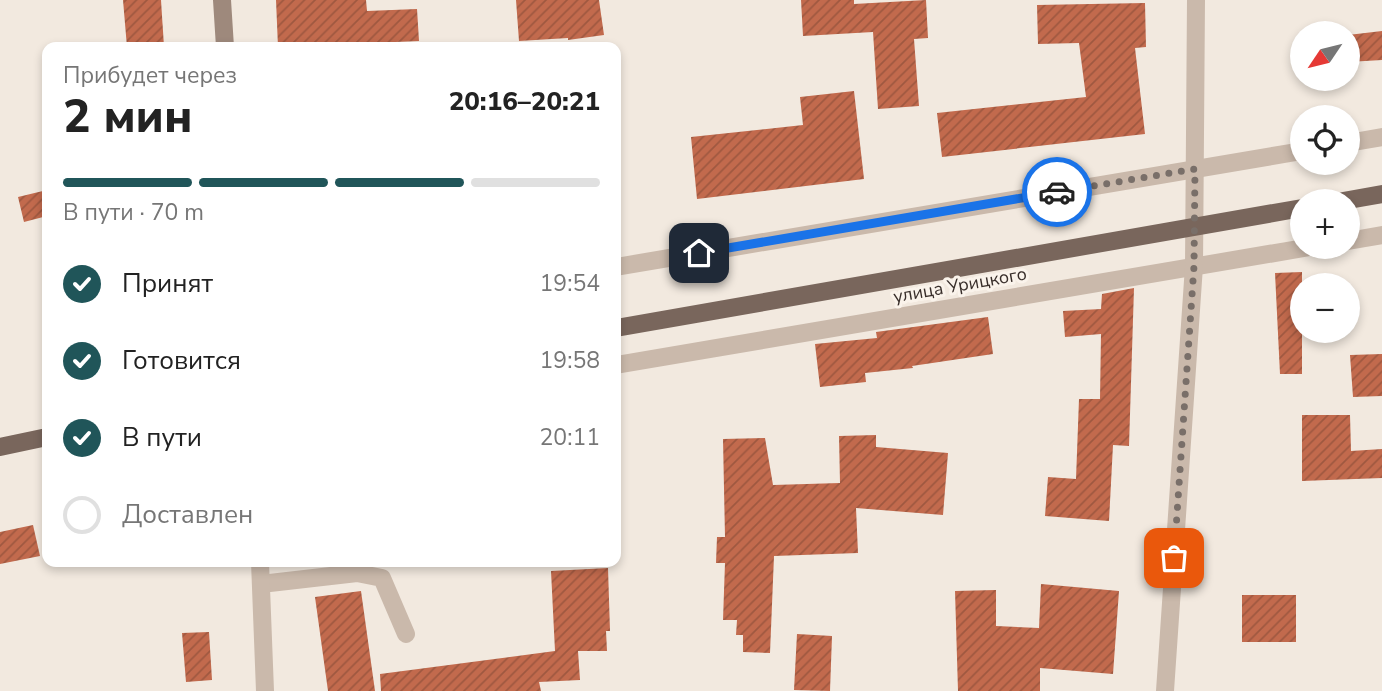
<!DOCTYPE html>
<html lang="ru">
<head>
<meta charset="utf-8">
<style>
	:root { --surface:#fff; --page:#f2f2f2; --text:#222; --muted:#767676; --line:#e0e0e0; --accent:#205559 }
	body { margin:0; font-family:"Nunito Sans",sans-serif; background:var(--page); color:var(--text); height:100vh; display:flex; flex-direction:column; font-size:26px; white-space:nowrap }
	* { box-sizing:border-box; margin:0 }
	p { font-size:23px; color:var(--muted) }
	.icon { flex:none; width:38px; height:38px; fill:none; stroke:currentColor; stroke-width:2; stroke-linecap:round; stroke-linejoin:round }
	.map { position:relative; flex:1; overflow:hidden }
	.sheet { position:absolute; left:42px; top:42px; width:579px; height:525px; display:flex; flex-direction:column; background:var(--surface); border-radius:14px; box-shadow:0 4px 10px #0003 }
	.sheet>* { flex:none }
	.needle { width:46px; rotate:235deg }
	.fabs { position:absolute; left:1290px; top:21px; display:grid; gap:14px }
	.fabs a { display:grid; place-items:center; width:70px; height:70px; border-radius:50%; background:var(--surface); box-shadow:0 4px 10px #0003; font-size:35px }
	.pin { position:absolute; display:grid; place-items:center; width:60px; height:60px; color:#fff; margin:-30px; border-radius:14px; box-shadow:0 4px 10px #0006 }
	.courier { position:absolute; display:grid; place-items:center; width:70px; height:70px; margin:-35px; border:5px solid #1a73e8; border-radius:50%; background:#fff; color:#222; box-shadow:0 2px 9px #0007 }
	.summary em { font-style:normal; font-weight:800 }
	.summary div { display:flex; flex-direction:column-reverse }
	.summary { display:flex; align-items:center; justify-content:space-between; height:119px; padding:0 21px }
	h1 { font-size:46px; font-weight:800; line-height:52px }
	.bar { display:grid; grid-template-columns:repeat(4,1fr); gap:10px 7px; align-content:center; height:84px; padding:0 21px }
	.bar i { height:9px; border-radius:5px; background:var(--line) }
	.bar .current { background:var(--accent) }
	.bar p { grid-column:span 4 }
	ol { padding:0 21px; list-style:none }
	li { display:flex; align-items:center; gap:21px; height:77px }
	li p { margin-inline-start:auto }
	li .icon { padding:7px; border-radius:50%; background:var(--accent); color:#fff; stroke-width:4 }
	li:last-child { color:var(--muted) }
	li i { width:38px; height:38px; border:4px solid var(--line); border-radius:50% }
	.map>svg:first-child { display:block }
</style>
</head>
<body>
<div class="map">
<svg width="1382" height="691" viewBox="0 0 1382 691">
	<defs>
		<pattern id="building-hatch" width="6" height="6" patternUnits="userSpaceOnUse" patternTransform="scale(1.75)"><rect width="6" height="6" fill="#c26a4d"/><path d="M-1 1l2-2M0 6l6-6M5 7l2-2" fill="none" stroke="#9f5840"/></pattern>
	</defs>
	<rect width="100%" height="100%" fill="#f2e9df"/>
	<g fill="url(#building-hatch)">
		<polygon points="123,0 161,0 164,47 127,47"/>
		<polygon points="276,0 366,0 367,11 417,9 419,41 278,47"/>
		<polygon points="516,0 599,0 604,35 568,40 568,38 519,41"/>
		<polygon points="801,0 854,0 854,4 926,0 928,38 914,39 919,106 878,109 873,32 803,36"/>
		<polygon points="1145,3 1146,47 1135,48 1145,134 942,157 937,113 1086,97 1079,43 1038,44 1037,5"/>
		<polygon points="1382,31 1382,60 1348,62 1348,35"/>
		<polygon points="854,91 864,179 697,199 691,137 803,125 800,97"/>
		<polygon points="47,190 47,216 24,222 18,197"/>
		<polygon points="1302,272 1302,374 1280,374 1275,273"/>
		<polygon points="1134,288 1129,446 1113,445 1109,521 1045,516 1048,477 1076,479 1079,399 1100,399 1101,334 1065,337 1063,311 1101,309 1102,294"/>
		<polygon points="988,317 993,354 912,366 913,368 865,373 866,382 820,387 815,344 877,338 876,332"/>
		<polygon points="1382,354 1382,396 1353,397 1350,355"/>
		<polygon points="1302,415 1350,415 1351,451 1382,449 1382,478 1302,481"/>
		<polygon points="876,435 876,447 948,453 943,515 856,508 858,553 774,556 770,653 743,652 743,635 736,635 737,620 723,620 725,563 716,563 717,537 725,537 723,439 765,438 773,485 840,483 839,436"/>
		<polygon points="33,525 40,556 0,564 0,532"/>
		<polygon points="608,568 610,631 606,631 607,651 578,651 580,680 539,682 541,691 381,691 380,674 555,651 551,571"/>
		<polygon points="1041,584 1119,591 1113,674 1040,668 1040,691 958,691 955,591 996,590 996,626 1039,628"/>
		<polygon points="361,591 375,691 328,691 315,597"/>
		<rect x="1242" y="595" width="54" height="47"/>
		<polygon points="209,632 212,680 186,682 182,633"/>
		<polygon points="797,634 832,636 830,691 794,690"/>
	</g>
	<g fill="none" stroke-linecap="round" stroke-linejoin="round">
		<polyline stroke="#cab9ab" stroke-width="18" points="261,584 357,573 382,578 406,634"/>
		<polyline stroke="#cab9ab" stroke-width="18" points="1194,266 1196,0"/>
		<g stroke="#cab9ab" stroke-width="18">
			<polyline points="1348,143 1382,137"/>
			<polyline points="1348,241 1382,235"/>
			<polyline points="616,267 1302,151"/>
			<polyline points="616,365 1310,247"/>
			<polyline points="260,562 265,691"/>
			<polyline points="1165,691 1194,266"/>
		</g>
		<polyline stroke="#9e897c" stroke-width="18" points="222,0 225,47"/>
		<g stroke="#79665c" stroke-width="18">
			<polyline points="1343,201 1382,194"/>
			<polyline points="0,447 47,437"/>
		</g>
		<polyline stroke="#79665c" stroke-width="18" points="616,328 1302,208"/>
	</g>
	<g fill="none" stroke-linecap="round" stroke-linejoin="round">
		<polyline stroke="#796f69" stroke-width="7" stroke-dasharray="0 12.6" points="1057,192 1195,169 1194,266 1174,558"/>
		<polyline stroke="#1a73e8" stroke-width="9" points="699,253 1057,192"/>
	</g>
	<g text-anchor="middle" stroke-width="6" stroke-linejoin="round" paint-order="stroke">
		<g font-size="18" fill="#382e2a" stroke="#faf3eb">
			<text transform="translate(960 285) rotate(-10)" y="6">улица Урицкого</text>
		</g>
	</g>
</svg>
<div class="fabs">
<a><svg class="needle" viewBox="-14 -14 28 28"><path d="M0-13l5 13h-10z" fill="#e53935"/><path d="M0 13l5-13h-10z" fill="#767676"/></svg></a>
<a><svg class="icon" aria-label="locate" viewBox="0 0 24 24"><circle cx="12" cy="12" r="6"/><path d="M12 2v4M12 18v4M2 12h4M18 12h4"/></svg></a>
<a>+</a>
<a>−</a>
</div>
<div class="pin" style="left:1174px;top:558px;background:#ea580c"><svg class="icon" aria-label="bag" viewBox="0 0 24 24"><path d="M5 8h14l-1 12H6zM9 8a3 3 0 0 1 6 0"/></svg></div>
<div class="pin" style="left:699px;top:253px;background:#1f2937"><svg class="icon" aria-label="home" viewBox="0 0 24 24"><path d="M3 11l9-7 9 7M6 9v11h12V9"/></svg></div>
<div class="courier" style="left:1057px;top:192px"><svg class="icon" aria-label="car" viewBox="0 0 24 24"><path d="M5 17H2v-5l4-1 3-4h7l3 4 3 1v5h-3M9 17h6M6 11h13"/><circle cx="7" cy="17" r="2"/><circle cx="17" cy="17" r="2"/></svg></div>
<section class="sheet">
<div class="summary"><div><h1>2 мин</h1><p>Прибудет через</p></div><em>20:16–20:21</em></div>
<div class="bar"><i class="current"></i><i class="current"></i><i class="current"></i><i></i><p>В пути · 70 m</p></div>
<ol>
<li><svg class="icon" aria-label="check" viewBox="0 0 24 24"><path d="M5 12l5 5 9-10"/></svg>Принят<p>19:54</p></li>
<li><svg class="icon" aria-label="check" viewBox="0 0 24 24"><path d="M5 12l5 5 9-10"/></svg>Готовится<p>19:58</p></li>
<li><svg class="icon" aria-label="check" viewBox="0 0 24 24"><path d="M5 12l5 5 9-10"/></svg>В пути<p>20:11</p></li>
<li><i></i>Доставлен</li>
</ol>
</section>
</div>
</body>
</html>
